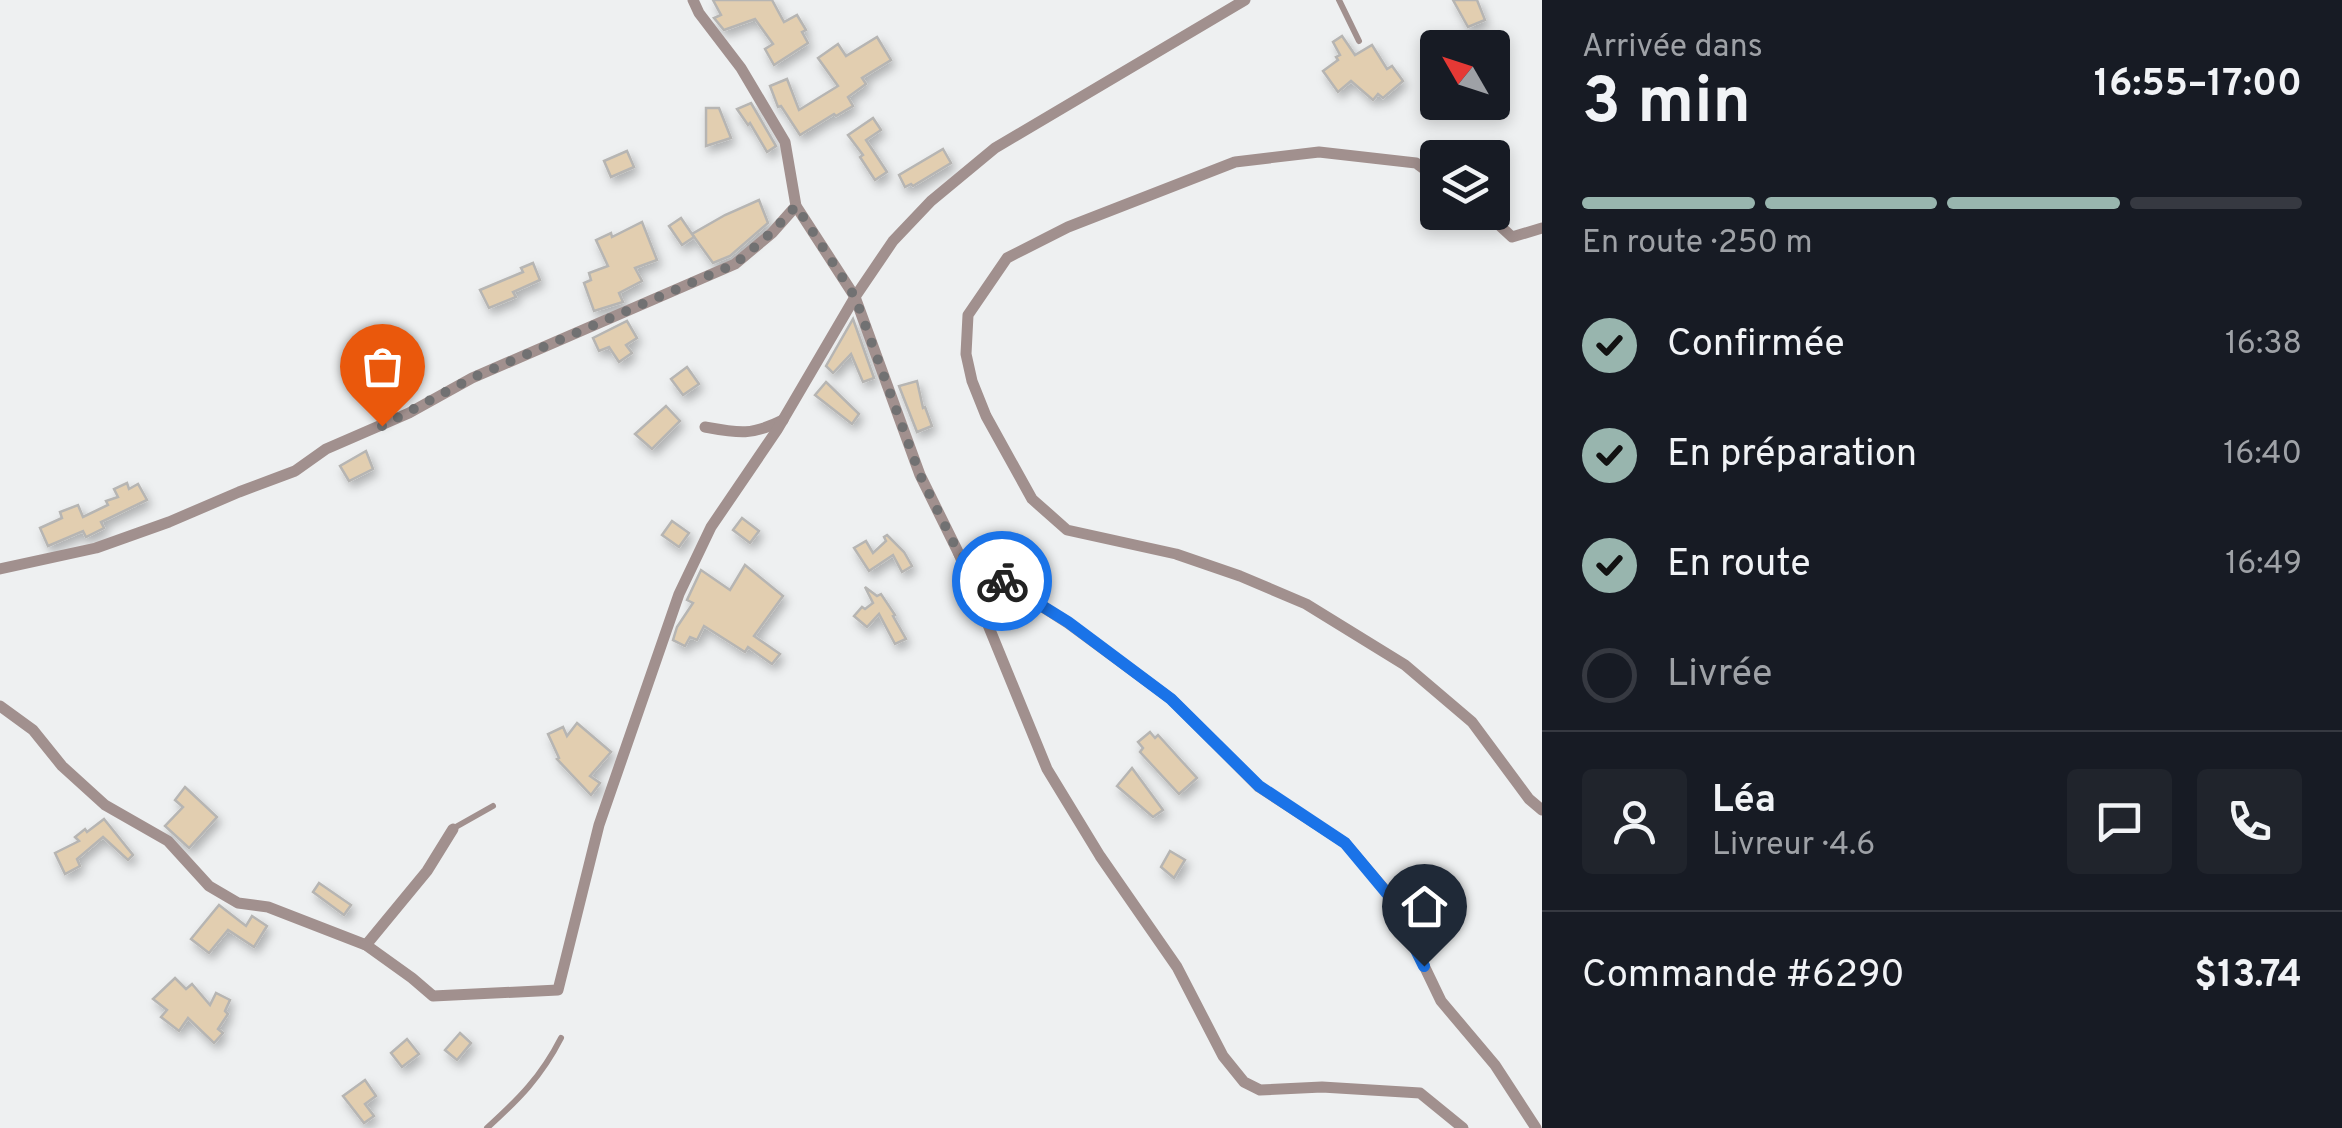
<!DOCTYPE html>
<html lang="fr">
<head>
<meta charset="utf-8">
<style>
	:root { --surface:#171b24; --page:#20242c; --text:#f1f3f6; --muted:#9ea1a6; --line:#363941; --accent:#98b5ae }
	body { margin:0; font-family:Overpass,sans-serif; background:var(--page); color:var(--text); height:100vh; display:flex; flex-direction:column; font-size:38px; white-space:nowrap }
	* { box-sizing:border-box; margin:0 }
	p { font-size:32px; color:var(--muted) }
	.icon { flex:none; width:55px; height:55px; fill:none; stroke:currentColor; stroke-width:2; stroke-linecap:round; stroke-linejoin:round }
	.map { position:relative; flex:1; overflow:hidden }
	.sheet { display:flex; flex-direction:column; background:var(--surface); width:800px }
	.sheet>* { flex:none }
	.needle { width:65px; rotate:309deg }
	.fabs { position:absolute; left:1420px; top:30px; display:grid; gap:20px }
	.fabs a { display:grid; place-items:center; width:90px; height:90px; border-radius:10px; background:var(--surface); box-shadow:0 5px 15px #0003; font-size:50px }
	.pin { position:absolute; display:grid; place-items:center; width:85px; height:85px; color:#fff; margin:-102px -42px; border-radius:50% 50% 50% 0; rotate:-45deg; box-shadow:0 0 10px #0007 }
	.pin .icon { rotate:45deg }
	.courier { position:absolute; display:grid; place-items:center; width:100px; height:100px; margin:-50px; border:8px solid #1a73e8; border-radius:50%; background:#fff; color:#222; box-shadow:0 2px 12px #0007 }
	.head em { font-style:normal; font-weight:700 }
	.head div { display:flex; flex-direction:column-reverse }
	.head { display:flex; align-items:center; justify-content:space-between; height:170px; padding:0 40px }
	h1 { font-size:65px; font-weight:700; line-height:75px }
	.bar { display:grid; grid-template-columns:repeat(4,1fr); gap:15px 10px; align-content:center; height:120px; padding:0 40px }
	.bar i { height:12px; border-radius:8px; background:var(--line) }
	.bar .active { background:var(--accent) }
	.bar p { grid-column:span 4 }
	.line { display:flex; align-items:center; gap:25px; padding:0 40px; border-top:2px solid var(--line) }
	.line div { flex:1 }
	.round { display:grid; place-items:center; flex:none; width:105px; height:105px; border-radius:10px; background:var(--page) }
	ol { padding:0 40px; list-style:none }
	li { display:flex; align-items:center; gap:30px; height:110px }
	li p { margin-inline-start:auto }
	li .icon { padding:10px; border-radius:50%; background:var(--accent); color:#111; stroke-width:4 }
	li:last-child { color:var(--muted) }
	li i { width:55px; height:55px; border:5px solid var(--line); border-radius:50% }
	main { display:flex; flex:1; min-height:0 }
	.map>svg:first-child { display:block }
</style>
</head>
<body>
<main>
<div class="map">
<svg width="1542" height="1128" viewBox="0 0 1542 1128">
	<defs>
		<filter id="shadow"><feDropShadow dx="3.5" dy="5.5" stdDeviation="5" flood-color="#0004"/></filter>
	</defs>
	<rect width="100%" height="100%" fill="#eef0f1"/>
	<g fill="#e2ceb0" stroke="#b6b5b3" stroke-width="2.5" filter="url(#shadow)">
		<polygon points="713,0 772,0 784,22 797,15 806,30 802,32 808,43 774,65 765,49 773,44 755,19 724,30 714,18 721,15"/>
		<polygon points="1453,0 1477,0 1485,20 1468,27"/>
		<polygon points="1342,36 1355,55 1372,45 1387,69 1392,66 1403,81 1383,98 1378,94 1373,100 1351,81 1338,92 1323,71 1338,60 1336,57 1340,55 1333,42"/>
		<polygon points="877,37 891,60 862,78 866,84 848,97 853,106 836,116 834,114 800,135 781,106 778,107 770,86 787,79 799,110 838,86 818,58 838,44 846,56"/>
		<polygon points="751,103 776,146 767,152 750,123 748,125 737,109"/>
		<polygon points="706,108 719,108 731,138 706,146"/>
		<polygon points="873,118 881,130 866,140 887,172 875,180 860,157 863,155 848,135"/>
		<polygon points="943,149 951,163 913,186 911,184 905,187 899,175"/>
		<polygon points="627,151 634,167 611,177 604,161"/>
		<polygon points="759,200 768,223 730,256 713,263 692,234 725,215"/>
		<polygon points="681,218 694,237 682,245 669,226"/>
		<polygon points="642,222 657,260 635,268 642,281 619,293 623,302 594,311 584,283 591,280 589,273 608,266 596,240 611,233 612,237"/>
		<polygon points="533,263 540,280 513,292 516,297 489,308 480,290 523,272 521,268"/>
		<polygon points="853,319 874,378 863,382 851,354 833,373 826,366"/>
		<polygon points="627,321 637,338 626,345 632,353 619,362 609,347 599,351 593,338"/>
		<polygon points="687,367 699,384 683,395 671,379"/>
		<polygon points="917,381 923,408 925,407 932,426 917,432 899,386"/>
		<polygon points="826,382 859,414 852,424 815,395"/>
		<polygon points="666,406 680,421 652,449 635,434"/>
		<polygon points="366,451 373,469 349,481 340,466"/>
		<polygon points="127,483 129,489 138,484 147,500 101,522 104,528 86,537 83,531 48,546 40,528 62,518 60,512 78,505 83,517 108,505 106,501 118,497 114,489"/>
		<polygon points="742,518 759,531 750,543 733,530"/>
		<polygon points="672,521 689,533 679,547 662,535"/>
		<polygon points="887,535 904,552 912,566 902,572 893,555 869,571 854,548 866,541 873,553 886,541 884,537"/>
		<polygon points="745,565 783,596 754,636 780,654 772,664 748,647 745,652 704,626 697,640 690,637 685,646 673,640 677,627 693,603 687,600 701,570 730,590"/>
		<polygon points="865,587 877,596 881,594 895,615 893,616 906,639 895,644 879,614 867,627 854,616 862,607 865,609 873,603"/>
		<polygon points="577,723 611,752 590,776 600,783 591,795 557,759 559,758 548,734 563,727 567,736"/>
		<polygon points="1150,732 1155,738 1158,735 1197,778 1179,794 1140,752 1143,748 1138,742"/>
		<polygon points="1132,768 1163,810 1153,817 1117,786"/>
		<polygon points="185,787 217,817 189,848 165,826 183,807 175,800"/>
		<polygon points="104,819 133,855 128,860 103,837 77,859 80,866 65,874 55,853 79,841 75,837 85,829 87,832"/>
		<polygon points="1170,851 1185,860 1174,878 1161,867"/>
		<polygon points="319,883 351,905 344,915 313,892"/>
		<polygon points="219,905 246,926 252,916 267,926 254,947 228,930 209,953 191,939"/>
		<polygon points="175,978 186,989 192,984 210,1005 216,993 230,1000 225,1011 228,1014 218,1029 223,1033 214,1043 188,1018 179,1031 161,1017 167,1010 153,999"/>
		<polygon points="460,1033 471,1043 457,1060 445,1050"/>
		<polygon points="407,1039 419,1054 402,1067 391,1053"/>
		<polygon points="365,1080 376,1096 365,1104 374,1116 364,1123 343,1096"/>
	</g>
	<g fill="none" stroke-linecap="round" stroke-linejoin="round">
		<g stroke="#a1908e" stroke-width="6">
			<polyline points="1339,0 1359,41"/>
			<polyline points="454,828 493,806"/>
			<path d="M 487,1128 C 519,1099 541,1077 561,1038"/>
		</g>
		<g stroke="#a1908e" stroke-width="11">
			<polyline points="693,0 699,13 741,68 785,142 796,206 855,297 920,475 959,554 1047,769 1100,856 1177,967 1223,1056 1244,1082 1260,1090 1322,1087 1420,1093 1463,1128"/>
			<polyline points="1438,179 1416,163 1319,152 1235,162 1068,227 1007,258 968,315 966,354 972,381 986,416 1032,499 1067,530 1176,554 1240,576 1306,604 1405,665 1472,722 1529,799 1542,810"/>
			<polyline points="1485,212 1512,237 1542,228"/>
			<path d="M 705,427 C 738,433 751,436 783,420"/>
			<polyline points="959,554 1068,623 1171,699 1259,787 1345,843 1391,897 1441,1001 1495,1065 1536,1128"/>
			<polyline points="0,569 96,548 169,522 239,492 295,471 326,449 409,413 472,378 735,264 772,233 796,206"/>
			<polyline points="0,706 33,730 62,766 105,805 168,841 209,886 238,903 268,907 366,945 412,978 433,996 558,990 599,825 679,594 711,527 777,430 855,297 893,241 931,201 995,148 1245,0"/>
			<polyline points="366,945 427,871 453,829"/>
		</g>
	</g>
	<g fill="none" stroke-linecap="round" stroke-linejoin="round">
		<polyline stroke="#717172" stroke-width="10" stroke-dasharray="0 18" points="382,426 472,378 735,264 772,232 796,206 855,297 920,475 959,554 1002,581"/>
		<polyline stroke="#1a73e8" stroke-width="12" points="1002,581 1068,622 1171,699 1259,786 1345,843 1390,897 1424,966"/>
	</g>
</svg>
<div class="fabs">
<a><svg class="needle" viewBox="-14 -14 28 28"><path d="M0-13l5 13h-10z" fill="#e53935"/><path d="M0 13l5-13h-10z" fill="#9ea1a6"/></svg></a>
<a><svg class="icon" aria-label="layers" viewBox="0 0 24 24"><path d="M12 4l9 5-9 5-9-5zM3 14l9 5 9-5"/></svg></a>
</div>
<div class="pin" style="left:382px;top:426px;background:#ea580c"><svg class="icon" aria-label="bag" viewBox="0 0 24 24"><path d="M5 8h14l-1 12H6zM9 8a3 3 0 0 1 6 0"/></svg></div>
<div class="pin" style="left:1424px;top:966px;background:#1f2937"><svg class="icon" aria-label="home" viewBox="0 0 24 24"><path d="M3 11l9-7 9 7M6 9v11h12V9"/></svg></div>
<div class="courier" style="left:1002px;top:581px"><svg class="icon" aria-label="bike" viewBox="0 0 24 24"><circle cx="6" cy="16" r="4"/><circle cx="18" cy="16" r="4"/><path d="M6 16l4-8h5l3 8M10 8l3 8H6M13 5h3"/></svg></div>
</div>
<section class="sheet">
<div class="head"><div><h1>3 min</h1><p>Arrivée dans</p></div><em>16:55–17:00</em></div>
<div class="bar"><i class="active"></i><i class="active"></i><i class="active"></i><i></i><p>En route · 250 m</p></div>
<ol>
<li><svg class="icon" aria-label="check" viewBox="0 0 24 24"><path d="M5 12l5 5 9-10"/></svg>Confirmée<p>16:38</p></li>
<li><svg class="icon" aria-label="check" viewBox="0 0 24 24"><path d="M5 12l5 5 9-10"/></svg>En préparation<p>16:40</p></li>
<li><svg class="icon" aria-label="check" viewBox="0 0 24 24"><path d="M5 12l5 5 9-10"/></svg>En route<p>16:49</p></li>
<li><i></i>Livrée</li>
</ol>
<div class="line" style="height:180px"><a class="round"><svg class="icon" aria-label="person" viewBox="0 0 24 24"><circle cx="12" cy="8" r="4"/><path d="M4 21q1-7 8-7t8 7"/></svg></a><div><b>Léa</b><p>Livreur · 4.6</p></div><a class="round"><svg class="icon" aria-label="chat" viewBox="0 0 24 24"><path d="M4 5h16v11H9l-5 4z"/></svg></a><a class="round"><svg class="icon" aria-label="phone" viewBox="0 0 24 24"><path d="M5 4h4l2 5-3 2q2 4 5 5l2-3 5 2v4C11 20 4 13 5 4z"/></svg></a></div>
<div class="line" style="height:130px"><div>Commande #6290</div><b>$13.74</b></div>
</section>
</main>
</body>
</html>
